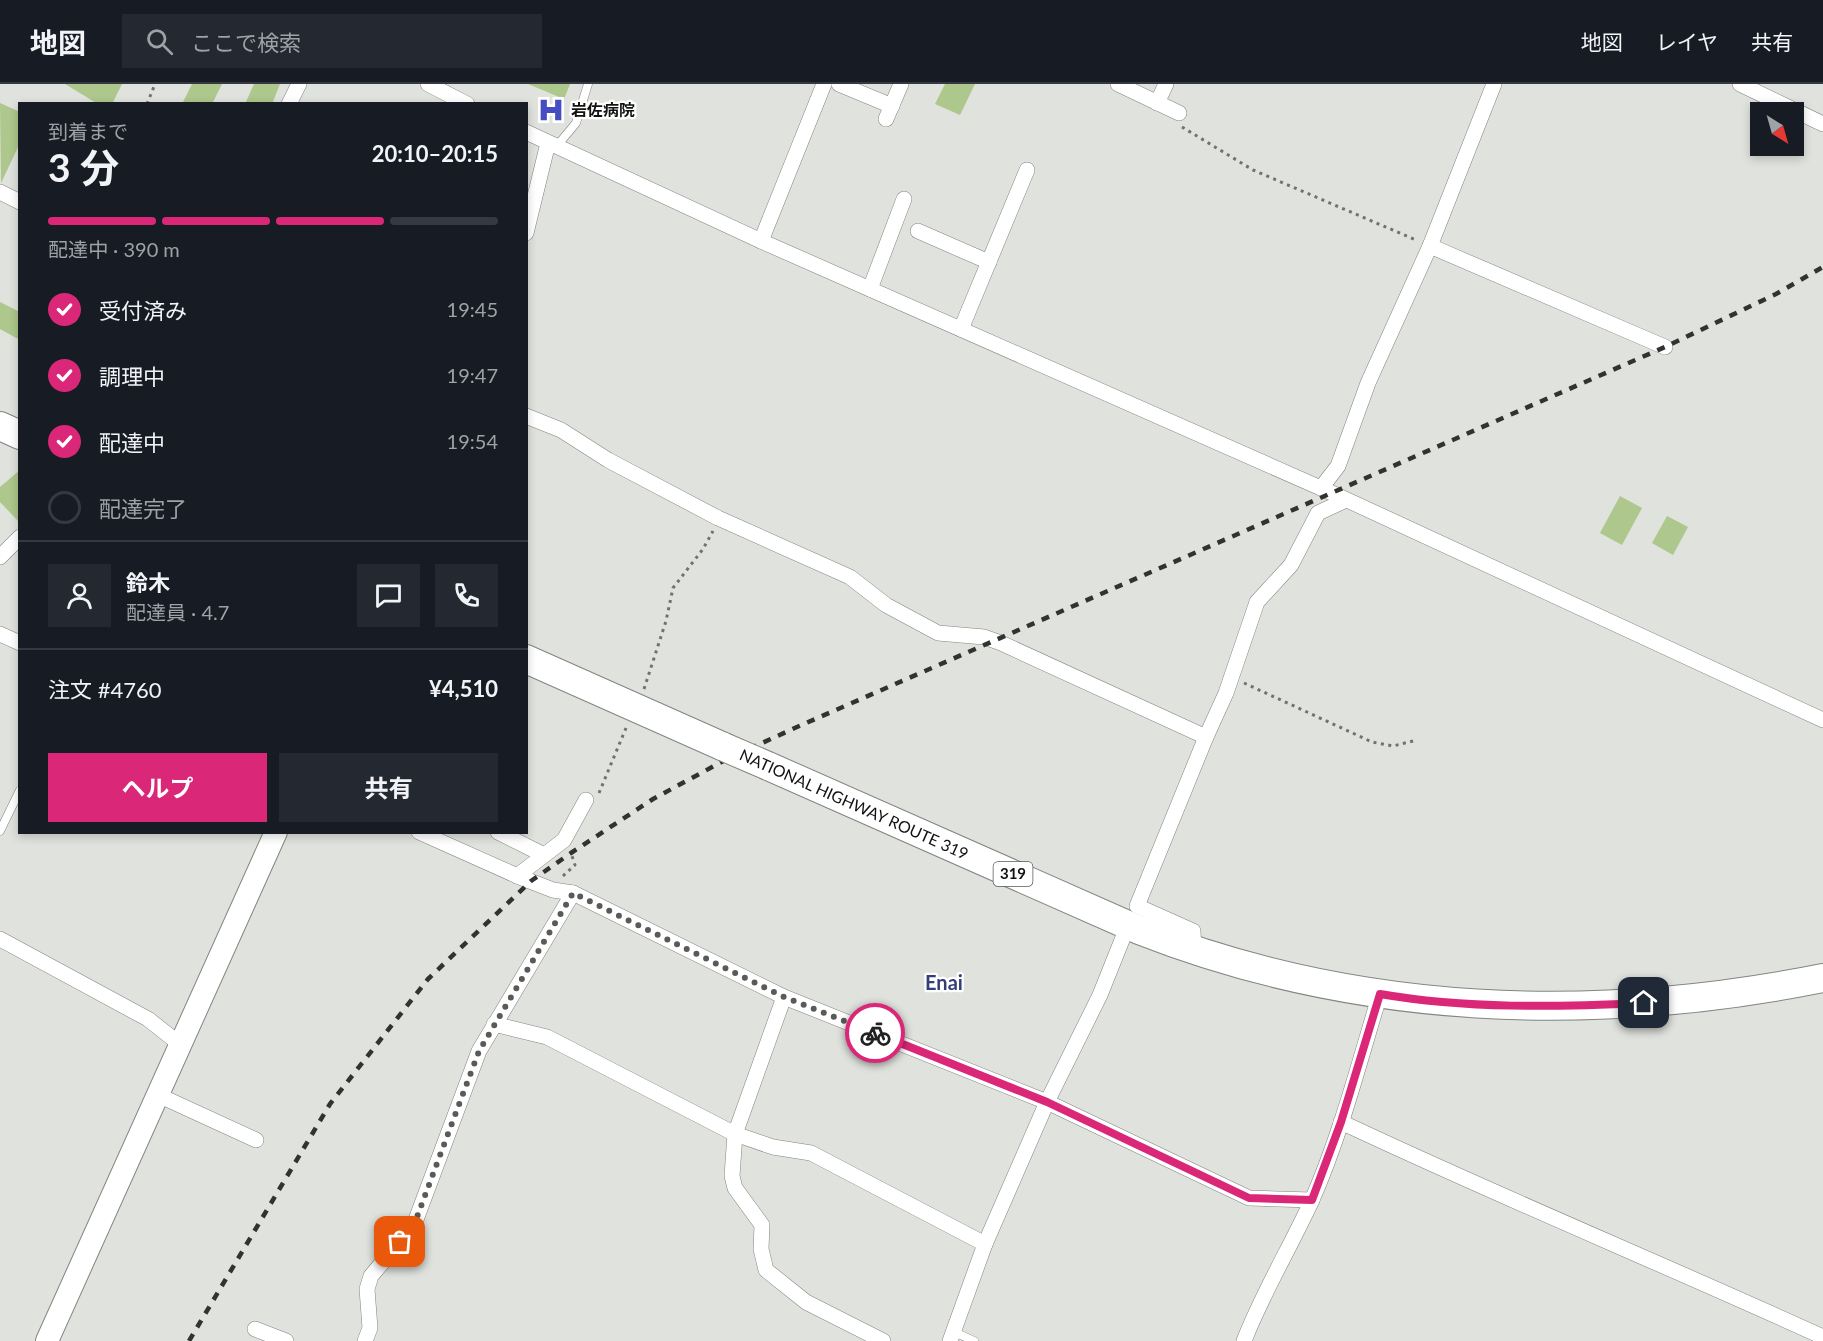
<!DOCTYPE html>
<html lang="ja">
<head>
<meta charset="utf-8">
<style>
	:root { --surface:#171b24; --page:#242831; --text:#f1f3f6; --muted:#9ea1a6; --line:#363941; --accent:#db2777 }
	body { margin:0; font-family:Lato,"Noto Sans JP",sans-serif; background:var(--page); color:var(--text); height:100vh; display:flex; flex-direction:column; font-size:22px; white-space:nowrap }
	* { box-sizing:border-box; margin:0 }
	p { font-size:20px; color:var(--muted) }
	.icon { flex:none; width:33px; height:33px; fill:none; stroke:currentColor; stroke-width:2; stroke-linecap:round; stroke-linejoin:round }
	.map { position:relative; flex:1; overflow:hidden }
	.panel { position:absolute; left:18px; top:18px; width:510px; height:732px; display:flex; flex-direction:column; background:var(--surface); border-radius:0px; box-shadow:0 3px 9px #0003 }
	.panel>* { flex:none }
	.needle { width:39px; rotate:143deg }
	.fabs { position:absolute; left:1750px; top:18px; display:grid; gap:12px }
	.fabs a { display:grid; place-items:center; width:54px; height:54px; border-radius:0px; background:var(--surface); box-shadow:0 3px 9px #0003; font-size:30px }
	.pin { position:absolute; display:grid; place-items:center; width:51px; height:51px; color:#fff; margin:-26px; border-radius:12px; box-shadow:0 3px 9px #0006 }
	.courier { position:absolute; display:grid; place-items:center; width:60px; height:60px; margin:-30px; border:4px solid #db2777; border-radius:50%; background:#fff; color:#222; box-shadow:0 2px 8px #0007 }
	.overview em { font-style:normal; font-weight:700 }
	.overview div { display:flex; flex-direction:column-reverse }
	.overview { display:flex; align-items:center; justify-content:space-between; height:102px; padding:0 30px }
	h1 { font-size:39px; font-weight:700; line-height:45px }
	.bar { display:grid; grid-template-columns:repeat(4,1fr); gap:9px 6px; align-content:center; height:72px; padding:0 30px }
	.bar i { height:8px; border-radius:4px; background:var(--line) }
	.bar .active { background:var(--accent) }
	.bar p { grid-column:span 4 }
	.line { display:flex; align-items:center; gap:15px; padding:0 30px; border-top:2px solid var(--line) }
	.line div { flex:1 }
	.round { display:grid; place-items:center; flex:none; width:63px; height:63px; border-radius:0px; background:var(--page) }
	ol { padding:0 30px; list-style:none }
	li { display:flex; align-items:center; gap:18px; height:66px }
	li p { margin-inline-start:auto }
	li .icon { padding:6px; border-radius:50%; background:var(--accent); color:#fff; stroke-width:4 }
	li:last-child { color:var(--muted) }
	li i { width:33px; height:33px; border:3px solid var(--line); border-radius:50% }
	.action { display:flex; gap:12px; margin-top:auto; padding:12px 30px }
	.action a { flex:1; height:69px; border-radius:0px; background:var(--accent); color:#fff; font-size:24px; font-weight:700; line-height:69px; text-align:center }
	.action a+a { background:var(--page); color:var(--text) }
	header { display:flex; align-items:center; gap:36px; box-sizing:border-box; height:84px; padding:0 30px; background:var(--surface); border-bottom:2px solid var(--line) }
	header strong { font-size:28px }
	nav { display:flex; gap:33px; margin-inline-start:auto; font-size:21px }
	.search { width:420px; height:54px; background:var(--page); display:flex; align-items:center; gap:15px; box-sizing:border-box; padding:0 21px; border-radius:0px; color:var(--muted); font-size:22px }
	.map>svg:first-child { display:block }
</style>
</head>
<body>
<header>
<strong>地図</strong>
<div class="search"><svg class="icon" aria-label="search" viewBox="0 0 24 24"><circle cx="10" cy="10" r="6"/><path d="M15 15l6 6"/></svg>ここで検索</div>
<nav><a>地図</a><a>レイヤ</a><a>共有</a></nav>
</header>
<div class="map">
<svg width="1823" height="1257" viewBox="0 0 1823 1257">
	<rect width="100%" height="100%" fill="#e0e2dd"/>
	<g fill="#adc78c">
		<polygon points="65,0 122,0 112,20 98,20"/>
		<polygon points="192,0 222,0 212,20 182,20"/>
		<polygon points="254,0 280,0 272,20 245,20"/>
		<polygon points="528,0 570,0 564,15"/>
		<polygon points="945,0 975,0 960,31 935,20"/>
		<polygon points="0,19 20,28 20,59 1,99"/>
		<polygon points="0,218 20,228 20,256 0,245"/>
		<polygon points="20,386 20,439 0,418 0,403"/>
		<polygon points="1620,412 1642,424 1622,461 1600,449"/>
		<polygon points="1667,432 1688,443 1673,471 1652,459"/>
	</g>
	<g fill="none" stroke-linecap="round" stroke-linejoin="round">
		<g stroke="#828580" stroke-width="9">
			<g id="lane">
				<polyline points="556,63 576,39 588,0"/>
				<polyline points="0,747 20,706"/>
				<polyline points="954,1248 974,1257"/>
			</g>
		</g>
		<g stroke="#828580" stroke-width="16">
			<g id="street">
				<polyline points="428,0 467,20"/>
				<polyline points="839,0 892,22"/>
				<polyline points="1118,0 1179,29"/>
				<polyline points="1740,0 1823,40"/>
				<polyline points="1157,19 1166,0"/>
				<polyline points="289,20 299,0"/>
				<polyline points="886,35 901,0"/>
				<polyline points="526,48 761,157 1332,409 1823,636"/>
				<polyline points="0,108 20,118"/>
				<polyline points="918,147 989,178"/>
				<polyline points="526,149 548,59"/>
				<polyline points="761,157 824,0"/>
				<polyline points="1430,162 1665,263"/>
				<polyline points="870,205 904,115"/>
				<polyline points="961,245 1027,86"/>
				<polyline points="526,332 561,346 608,376 718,434 850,493 886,521 938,549 984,553 1001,559 1206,653 1226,609 1257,518 1291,481 1318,429 1346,416"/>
				<polyline points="1321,404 1338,382 1368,299 1430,162 1494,0"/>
				<polyline points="0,473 20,453"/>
				<polyline points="0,550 20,559"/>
				<polyline points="419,748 522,794 553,806 573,809 784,913 1047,1018 1249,1114 1312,1116"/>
				<polyline points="498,748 544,771"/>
				<polyline points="517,792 564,756 586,716"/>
				<polyline points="0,855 148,935 181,961"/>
				<polyline points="1194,867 1193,847 1137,822 1206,653"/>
				<polyline points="784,913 735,1050 732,1092 735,1104 762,1141 761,1165 766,1186 806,1218 883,1257"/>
				<polyline points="494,940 547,953 735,1050 773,1063 811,1069 985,1160"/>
				<polyline points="158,1011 256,1056"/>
				<path d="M 1341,1038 C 1500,1113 1663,1180 1823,1253"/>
				<polyline points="255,1245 286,1257"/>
				<polyline points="365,1257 370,1244 367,1205 371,1192 414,1141 479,967 573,809"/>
				<polyline points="950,1257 985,1160 1047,1018 1100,911 1124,851"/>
				<path d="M 1244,1257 C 1263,1208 1290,1164 1312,1116 C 1341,1050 1359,979 1380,910"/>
			</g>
		</g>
		<g stroke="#828580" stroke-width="24">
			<polyline id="secondary" points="47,1257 276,748"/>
		</g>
		<g stroke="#828580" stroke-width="30">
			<g id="highway">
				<polyline points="0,342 20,351"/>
				<polyline points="526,575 724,663"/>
				<path d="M 768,682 L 1139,846 C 1358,932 1593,940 1823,894"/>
			</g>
		</g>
		<g stroke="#71726f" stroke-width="3" stroke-dasharray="3 4.5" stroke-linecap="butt">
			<polyline points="147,20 155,0"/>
			<polyline points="1182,43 1253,86 1416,156"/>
			<polyline points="1244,599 1372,658 1393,662 1417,656"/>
			<polyline points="644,605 666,537 673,504 703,465 713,447"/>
			<polyline points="599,709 626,644"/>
			<polyline points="563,792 575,781 571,769"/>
		</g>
		<use href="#lane" stroke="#fff" stroke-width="8"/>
		<use href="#street" stroke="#fff" stroke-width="15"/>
		<use href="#secondary" stroke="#fff" stroke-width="22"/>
		<use href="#highway" stroke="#fff" stroke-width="28"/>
		<polyline stroke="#323330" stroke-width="4.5" stroke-dasharray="8 8" stroke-linecap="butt" points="189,1257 330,1020 428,895 531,797 571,769 653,715 727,675 797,643 1665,263 1776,210 1823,183"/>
		<g stroke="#828580" stroke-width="30" stroke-linecap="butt">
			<polyline id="highway-bridge" points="724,663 768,682"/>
		</g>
		<use href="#highway-bridge" stroke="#fff" stroke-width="28"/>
	</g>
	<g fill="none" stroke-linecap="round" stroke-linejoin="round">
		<polyline stroke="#5a5b58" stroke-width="6" stroke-dasharray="0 10.8" points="400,1158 414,1141 479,967 573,809 784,913 875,949"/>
		<path stroke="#db2777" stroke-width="8" d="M 875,949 L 1047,1018 L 1249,1114 L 1312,1116 L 1341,1038 L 1380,910 C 1467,925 1556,923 1644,919"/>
	</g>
	<defs>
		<g id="hospital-bare" transform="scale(2.07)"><path d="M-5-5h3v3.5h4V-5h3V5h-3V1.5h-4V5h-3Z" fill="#464dc2" stroke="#fff" stroke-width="2.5" paint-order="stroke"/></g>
	</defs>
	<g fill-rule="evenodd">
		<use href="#hospital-bare" x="551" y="26"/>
	</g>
	<g text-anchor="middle" stroke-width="4.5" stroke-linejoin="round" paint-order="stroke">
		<rect fill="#fff" stroke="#595a58" stroke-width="1.5" x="993.5" y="778" width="39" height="24" rx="4.5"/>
		<g font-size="15" font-weight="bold" fill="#121311">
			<text x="1013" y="795">319</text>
		</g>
		<g font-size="16" font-weight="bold" fill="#121311" stroke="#fff" text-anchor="start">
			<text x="571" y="32">岩佐病院</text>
		</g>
		<g font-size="16" fill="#121311" stroke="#fff">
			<text transform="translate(854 720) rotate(24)" y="6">NATIONAL HIGHWAY ROUTE 319</text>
		</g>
		<g font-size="20" font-weight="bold" fill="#353d78" stroke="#fff">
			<text x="944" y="906">Enai</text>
		</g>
	</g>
</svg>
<div class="fabs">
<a><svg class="needle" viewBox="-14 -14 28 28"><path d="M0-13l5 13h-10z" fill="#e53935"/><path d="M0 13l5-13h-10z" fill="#9ea1a6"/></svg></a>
</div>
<div class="pin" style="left:400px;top:1158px;background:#ea580c"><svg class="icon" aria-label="bag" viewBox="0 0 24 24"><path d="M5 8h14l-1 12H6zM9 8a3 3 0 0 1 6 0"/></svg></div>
<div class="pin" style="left:1644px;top:919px;background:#1f2937"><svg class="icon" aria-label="home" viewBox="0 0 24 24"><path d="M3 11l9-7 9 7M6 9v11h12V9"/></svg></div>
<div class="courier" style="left:875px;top:949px"><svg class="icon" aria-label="bike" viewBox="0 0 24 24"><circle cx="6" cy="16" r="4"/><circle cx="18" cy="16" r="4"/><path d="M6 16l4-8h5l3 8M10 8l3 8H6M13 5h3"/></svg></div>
<section class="panel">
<div class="overview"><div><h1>3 分</h1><p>到着まで</p></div><em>20:10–20:15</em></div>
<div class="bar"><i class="active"></i><i class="active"></i><i class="active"></i><i></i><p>配達中 · 390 m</p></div>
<ol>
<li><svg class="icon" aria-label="check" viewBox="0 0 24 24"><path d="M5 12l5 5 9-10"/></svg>受付済み<p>19:45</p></li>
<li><svg class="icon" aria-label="check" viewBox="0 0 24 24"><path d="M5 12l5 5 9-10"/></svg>調理中<p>19:47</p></li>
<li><svg class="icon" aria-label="check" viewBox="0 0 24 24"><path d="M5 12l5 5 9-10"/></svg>配達中<p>19:54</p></li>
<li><i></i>配達完了</li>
</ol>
<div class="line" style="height:108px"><a class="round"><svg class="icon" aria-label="person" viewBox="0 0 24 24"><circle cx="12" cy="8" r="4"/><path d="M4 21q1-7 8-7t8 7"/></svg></a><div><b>鈴木</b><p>配達員 · 4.7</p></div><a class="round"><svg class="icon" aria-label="chat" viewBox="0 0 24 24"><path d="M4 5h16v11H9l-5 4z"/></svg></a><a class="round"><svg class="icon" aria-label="phone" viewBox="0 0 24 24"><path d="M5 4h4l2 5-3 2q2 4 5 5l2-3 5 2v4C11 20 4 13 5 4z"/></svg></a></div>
<div class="line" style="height:78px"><div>注文 #4760</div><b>¥4,510</b></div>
<div class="action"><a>ヘルプ</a><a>共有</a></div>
</section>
</div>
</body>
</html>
